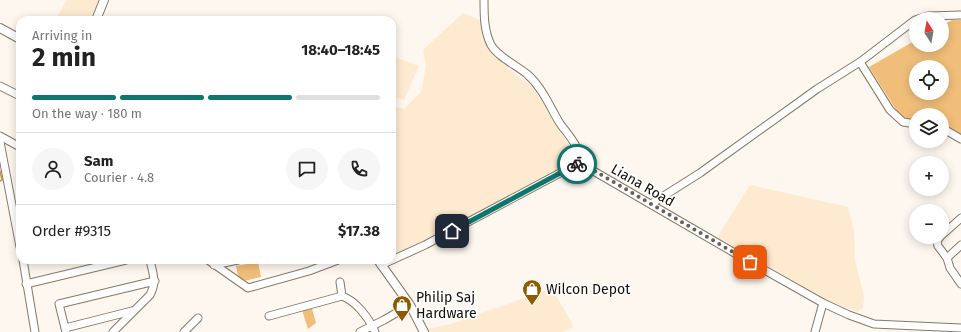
<!DOCTYPE html>
<html lang="en">
<head>
<meta charset="utf-8">
<style>
	:root { --surface:#fff; --page:#f6f6f6; --text:#222; --muted:#767676; --line:#e0e0e0; --accent:#0f766e }
	body { margin:0; font-family:"Fira Sans",sans-serif; background:var(--page); color:var(--text); height:100vh; display:flex; flex-direction:column; font-size:15px; white-space:nowrap }
	* { box-sizing:border-box; margin:0 }
	p { font-size:13px; color:var(--muted) }
	.icon { flex:none; width:22px; height:22px; fill:none; stroke:currentColor; stroke-width:2; stroke-linecap:round; stroke-linejoin:round }
	.map { position:relative; flex:1; overflow:hidden }
	.details { position:absolute; left:16px; top:16px; width:380px; height:248px; display:flex; flex-direction:column; background:var(--surface); border-radius:12px; box-shadow:0 2px 10px #0003 }
	.details>* { flex:none }
	.needle { width:26px; rotate:349deg }
	.fabs { position:absolute; left:909px; top:12px; display:grid; gap:8px }
	.fabs a { display:grid; place-items:center; width:40px; height:40px; border-radius:50%; background:var(--surface); box-shadow:0 2px 10px #0003; font-size:20px }
	.pin { position:absolute; display:grid; place-items:center; width:34px; height:34px; color:#fff; margin:-17px; border-radius:8px; box-shadow:0 2px 6px #0006 }
	.courier { position:absolute; display:grid; place-items:center; width:40px; height:40px; margin:-20px; border:3px solid #0f766e; border-radius:50%; background:#fff; color:#222; box-shadow:0 1px 5px #0007 }
	.headline em { font-style:normal; font-weight:700 }
	.headline div { display:flex; flex-direction:column-reverse }
	.headline { display:flex; align-items:center; justify-content:space-between; height:68px; padding:0 16px }
	h1 { font-size:26px; font-weight:700; line-height:30px }
	.bar { display:grid; grid-template-columns:repeat(4,1fr); gap:6px 4px; align-content:center; height:48px; padding:0 16px }
	.bar i { height:5px; border-radius:3px; background:var(--line) }
	.bar .active { background:var(--accent) }
	.bar p { grid-column:span 4 }
	.line { display:flex; align-items:center; gap:10px; padding:0 16px; border-top:1px solid var(--line) }
	.line div { flex:1 }
	.round { display:grid; place-items:center; flex:none; width:42px; height:42px; border-radius:21px; background:var(--page) }
	.map>svg:first-child { display:block }
</style>
</head>
<body>
<div class="map">
<svg width="961" height="332" viewBox="0 0 961 332">
	<rect width="100%" height="100%" fill="#fdf7ef"/>
	<g fill="#feead0">
		<polygon points="67,0 98,0 90,20 55,20"/>
		<polygon points="463,13 480,20 491,54 535,90 577,159 392,258 392,106 404,109 421,92 426,66 423,50"/>
		<polygon points="392,56 419,66 404,100 392,96"/>
		<polygon points="750,185 848,207 854,230 855,260 864,297 863,308 858,312 826,300 717,237"/>
		<polygon points="552,288 574,327 562,332 429,332 428,329 451,324"/>
	</g>
	<g fill="#f1be79" fill-rule="evenodd">
		<path d="M 952,20 L 961,20 L 961,139 L 942,127 L 942,115 L 916,115 L 916,121 L 900,116 L 869,67 L 916,40 L 916,45 L 942,45 L 942,26 ZM 916,67 L 942,67 L 942,93 L 916,93 Z"/>
		<polygon points="258,262 261,277 239,282 236,266"/>
		<polygon points="311,305 316,323 308,329 301,307"/>
	</g>
	<g fill="none" stroke-linecap="round" stroke-linejoin="round">
		<polyline stroke="#cb9343" stroke-width="1.5" points="0,171 2,180 0,181"/>
		<g stroke="#867967" stroke-width="9">
			<g id="minor">
				<path d="M 484,0 C 484,15 484,31 491,45 C 498,57 516,65 527,74 C 542,87 549,105 559,122 C 565,131 576,142 579,153 C 580,156 579,159 578,162"/>
				<polyline points="860,62 890,110 903,122 916,124"/>
				<polyline points="0,86 20,96"/>
				<polyline points="942,128 961,139"/>
				<polyline points="0,136 20,147"/>
				<polyline points="0,142 20,247"/>
				<polyline points="578,162 738,255 823,303 849,315 874,324 961,328"/>
				<polyline points="651,204 700,173 817,89 860,62 915,20 928,16 961,15"/>
				<polyline points="942,235 961,218"/>
				<polyline points="940,237 937,241 938,246 947,258 950,268 961,284"/>
				<polyline points="947,258 961,245"/>
				<polyline points="23,260 35,332"/>
				<polyline points="208,260 248,288 309,271 338,260"/>
				<polyline points="214,265 238,260"/>
				<polyline points="381,265 425,245 575,165 578,162"/>
				<polyline points="340,282 342,296"/>
				<polyline points="26,284 126,260"/>
				<path d="M 269,316 L 342,296 C 356,301 369,318 375,332"/>
				<polyline points="65,328 132,311"/>
				<polyline points="66,332 59,304 155,281"/>
				<path d="M 113,332 L 150,295 C 157,282 153,274 150,260"/>
				<polyline points="184,332 198,318"/>
				<polyline points="360,332 384,320 410,305"/>
				<polyline points="815,332 823,303"/>
			</g>
		</g>
		<g stroke="#867967" stroke-width="10">
			<g id="major">
				<polyline points="96,20 104,0"/>
				<polyline points="0,28 20,39"/>
				<polyline points="378,260 410,305 424,332"/>
			</g>
		</g>
		<use href="#minor" stroke="#fff" stroke-width="7"/>
		<use href="#major" stroke="#fff" stroke-width="8"/>
	</g>
	<g fill="none" stroke-linecap="round" stroke-linejoin="round">
		<polyline stroke="#66615a" stroke-width="4" stroke-dasharray="0 7.2" points="577,164 578,162 588,167 750,262"/>
		<polyline stroke="#0f766e" stroke-width="5" points="452,231 577,164"/>
	</g>
	<defs>
		<g id="shop-pin" transform="scale(1)"><path d="M0 17L-7.5 6A9.5 9.5 0 1 1 7.5 6Z" fill="#8b5c02" stroke="#fff"/><path d="M-5-2.5h2.3a2.7 3.5 0 0 1 5.4 0H5L5.5 6h-11ZM-1.5-2.5h3a1.5 2.3 0 0 0-3 0Z" fill="#fff"/></g>
	</defs>
	<g fill-rule="evenodd">
		<use href="#shop-pin" x="532" y="289"/>
		<use href="#shop-pin" x="402" y="305"/>
	</g>
	<g text-anchor="middle" stroke-width="3.5" stroke-linejoin="round" paint-order="stroke">
		<g font-size="14" fill="#151009" stroke="#fff">
			<text transform="translate(643 185) rotate(30)" y="5">Liana Road</text>
		</g>
		<g font-size="14" fill="#151009" stroke="#fff" text-anchor="start">
			<text x="546" y="294">Wilcon Depot</text>
			<text x="416" y="302">Philip Saj<tspan x="416" dy="16">Hardware</tspan></text>
		</g>
	</g>
</svg>
<div class="fabs">
<a><svg class="needle" viewBox="-14 -14 28 28"><path d="M0-13l5 13h-10z" fill="#e53935"/><path d="M0 13l5-13h-10z" fill="#767676"/></svg></a>
<a><svg class="icon" aria-label="locate" viewBox="0 0 24 24"><circle cx="12" cy="12" r="6"/><path d="M12 2v4M12 18v4M2 12h4M18 12h4"/></svg></a>
<a><svg class="icon" aria-label="layers" viewBox="0 0 24 24"><path d="M12 4l9 5-9 5-9-5zM3 14l9 5 9-5"/></svg></a>
<a>+</a>
<a>−</a>
</div>
<div class="pin" style="left:750px;top:262px;background:#ea580c"><svg class="icon" aria-label="bag" viewBox="0 0 24 24"><path d="M5 8h14l-1 12H6zM9 8a3 3 0 0 1 6 0"/></svg></div>
<div class="pin" style="left:452px;top:231px;background:#1f2937"><svg class="icon" aria-label="home" viewBox="0 0 24 24"><path d="M3 11l9-7 9 7M6 9v11h12V9"/></svg></div>
<div class="courier" style="left:577px;top:164px"><svg class="icon" aria-label="bike" viewBox="0 0 24 24"><circle cx="6" cy="16" r="4"/><circle cx="18" cy="16" r="4"/><path d="M6 16l4-8h5l3 8M10 8l3 8H6M13 5h3"/></svg></div>
<section class="details">
<div class="headline"><div><h1>2 min</h1><p>Arriving in</p></div><em>18:40–18:45</em></div>
<div class="bar"><i class="active"></i><i class="active"></i><i class="active"></i><i></i><p>On the way · 180 m</p></div>
<div class="line" style="height:72px"><a class="round"><svg class="icon" aria-label="person" viewBox="0 0 24 24"><circle cx="12" cy="8" r="4"/><path d="M4 21q1-7 8-7t8 7"/></svg></a><div><b>Sam</b><p>Courier · 4.8</p></div><a class="round"><svg class="icon" aria-label="chat" viewBox="0 0 24 24"><path d="M4 5h16v11H9l-5 4z"/></svg></a><a class="round"><svg class="icon" aria-label="phone" viewBox="0 0 24 24"><path d="M5 4h4l2 5-3 2q2 4 5 5l2-3 5 2v4C11 20 4 13 5 4z"/></svg></a></div>
<div class="line" style="height:52px"><div>Order #9315</div><b>$17.38</b></div>
</section>
</div>
</body>
</html>
